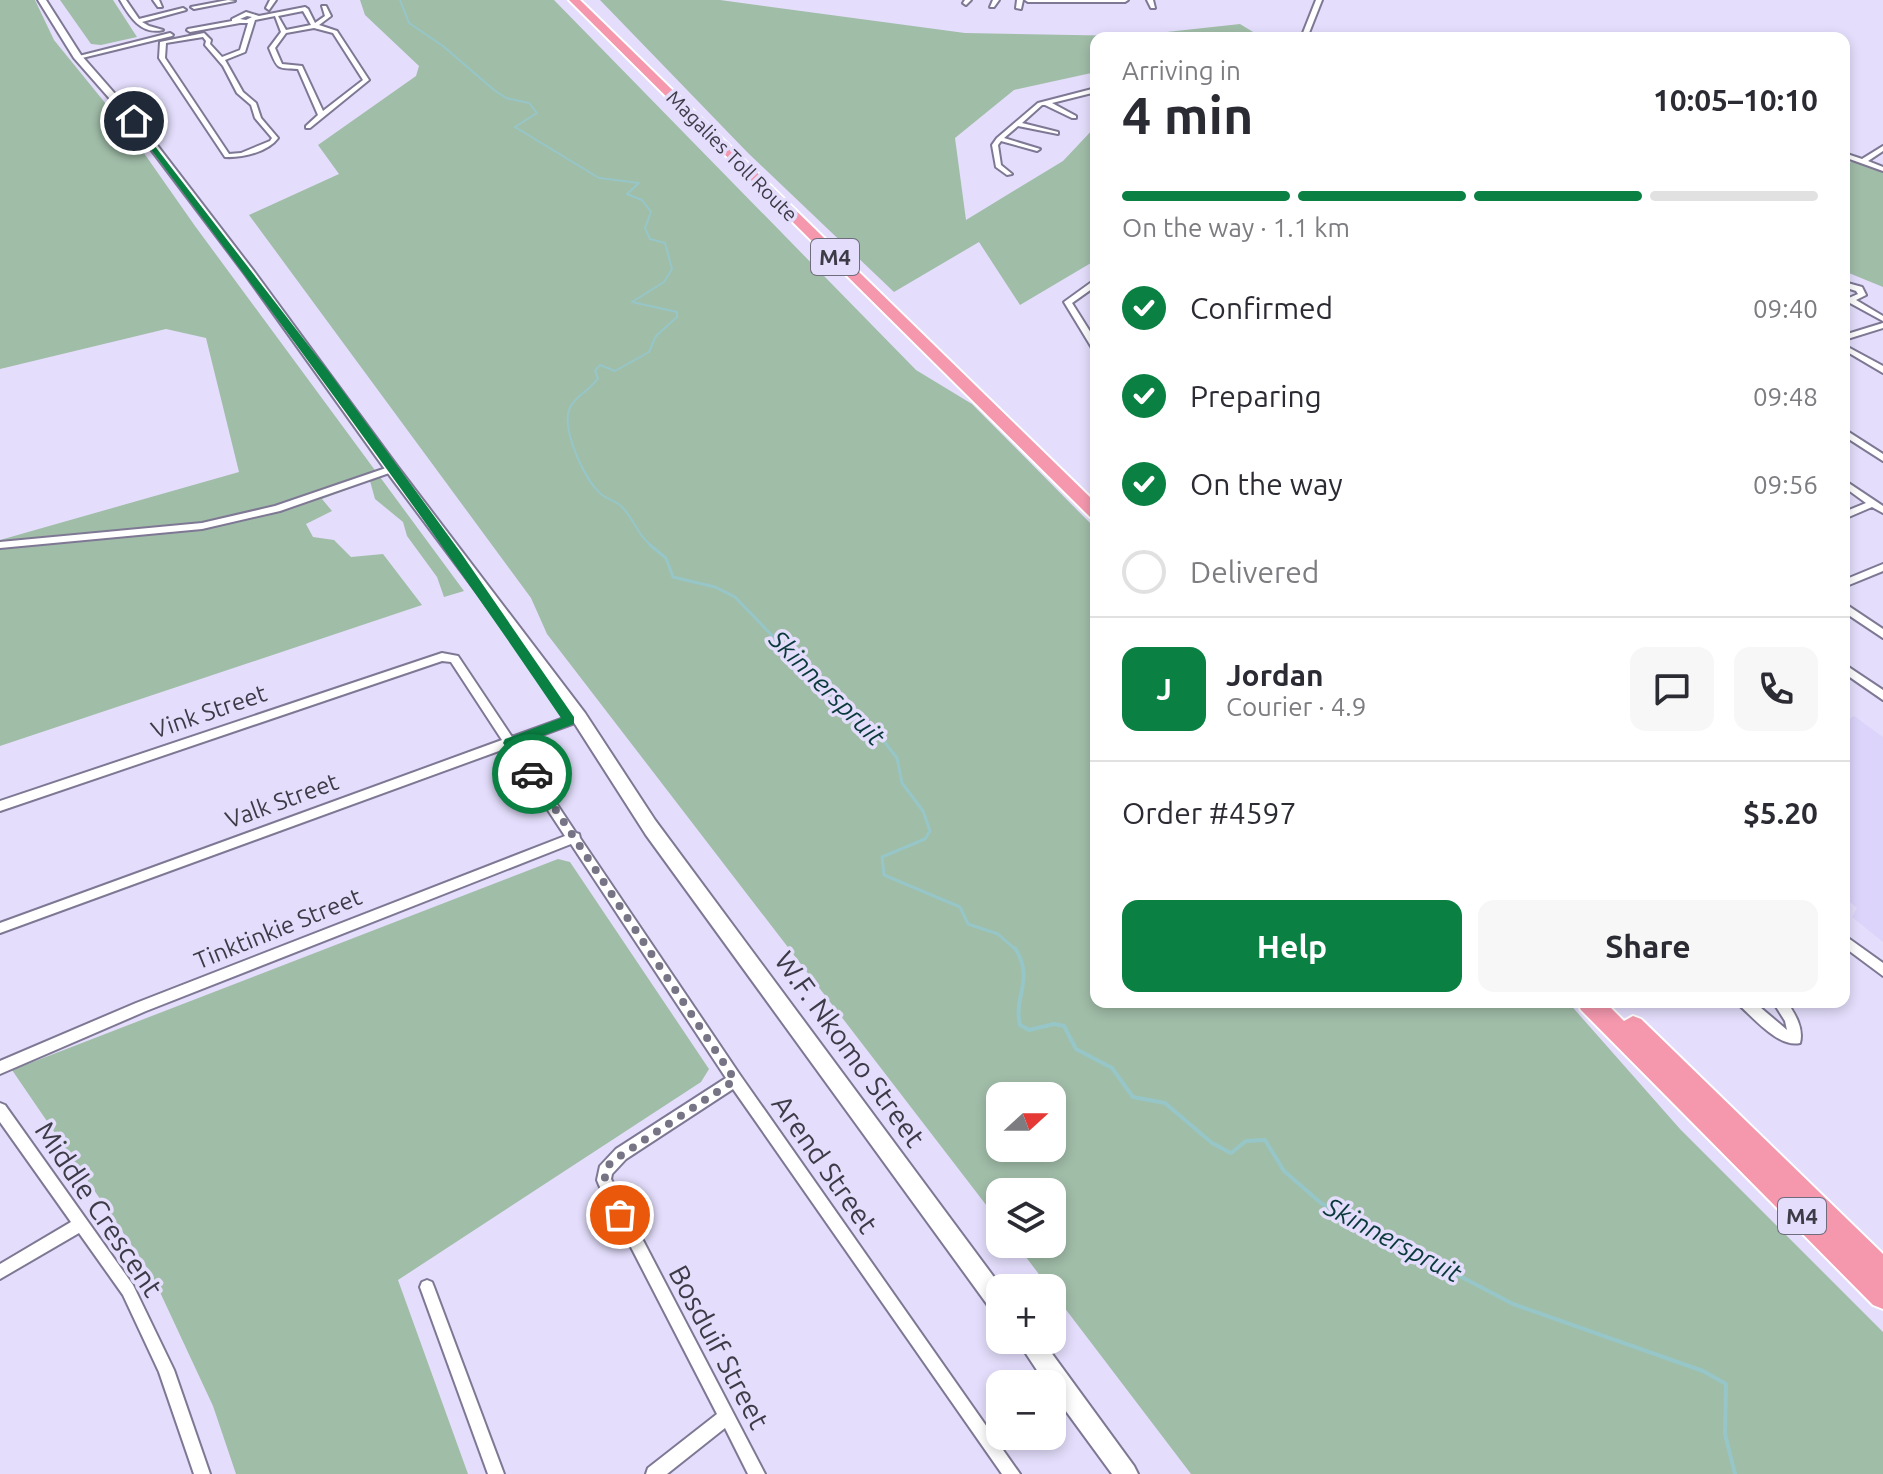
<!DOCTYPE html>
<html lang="en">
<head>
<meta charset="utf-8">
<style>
	:root { --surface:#fff; --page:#f7f7f7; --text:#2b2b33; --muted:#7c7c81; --line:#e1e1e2; --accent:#0b8043 }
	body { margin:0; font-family:Ubuntu,sans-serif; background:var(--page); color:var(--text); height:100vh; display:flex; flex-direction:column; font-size:30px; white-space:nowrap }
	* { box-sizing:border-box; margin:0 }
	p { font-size:26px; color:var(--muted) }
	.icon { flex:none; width:44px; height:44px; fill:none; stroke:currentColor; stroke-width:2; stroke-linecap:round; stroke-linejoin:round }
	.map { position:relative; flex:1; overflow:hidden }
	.sheet { position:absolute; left:1090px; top:32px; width:760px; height:976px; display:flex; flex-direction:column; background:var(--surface); border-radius:16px; box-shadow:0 4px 12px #0003 }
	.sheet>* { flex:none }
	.needle { width:52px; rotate:69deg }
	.fabs { position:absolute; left:986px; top:1082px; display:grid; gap:16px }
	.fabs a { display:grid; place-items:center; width:80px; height:80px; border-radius:16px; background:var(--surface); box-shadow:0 4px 12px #0003; font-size:40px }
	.pin { position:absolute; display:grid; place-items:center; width:68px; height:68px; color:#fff; margin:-34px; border:4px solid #fff; border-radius:50%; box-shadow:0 2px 8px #0007 }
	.courier { position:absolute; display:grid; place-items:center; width:80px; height:80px; margin:-40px; border:6px solid #0b8043; border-radius:50%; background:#fff; color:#222; box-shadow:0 2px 10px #0007 }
	.summary em { font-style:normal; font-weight:700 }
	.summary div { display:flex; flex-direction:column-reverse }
	.summary { display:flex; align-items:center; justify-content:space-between; height:136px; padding:0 32px }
	h1 { font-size:52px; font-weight:700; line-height:60px }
	.bar { display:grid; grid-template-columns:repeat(4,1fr); gap:12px 8px; align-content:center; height:96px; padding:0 32px }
	.bar i { height:10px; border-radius:6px; background:var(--line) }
	.bar .active { background:var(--accent) }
	.bar p { grid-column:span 4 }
	.line { display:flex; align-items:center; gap:20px; padding:0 32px; border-top:2px solid var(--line) }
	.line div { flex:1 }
	.round { display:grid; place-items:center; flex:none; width:84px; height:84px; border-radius:16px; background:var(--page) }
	ol { padding:0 32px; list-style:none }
	li { display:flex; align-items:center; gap:24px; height:88px }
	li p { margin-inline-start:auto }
	li .icon { padding:8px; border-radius:50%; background:var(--accent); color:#fff; stroke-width:4 }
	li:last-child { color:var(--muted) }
	li i { width:44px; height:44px; border:4px solid var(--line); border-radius:50% }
	.button { display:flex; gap:16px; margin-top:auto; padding:16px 32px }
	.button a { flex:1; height:92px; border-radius:16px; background:var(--accent); color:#fff; font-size:32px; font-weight:700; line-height:92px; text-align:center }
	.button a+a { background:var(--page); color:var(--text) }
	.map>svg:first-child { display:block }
</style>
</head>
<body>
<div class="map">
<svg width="1883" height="1474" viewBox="0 0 1883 1474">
	<rect width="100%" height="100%" fill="#e4defc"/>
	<polygon fill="#dcd4fa" points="1854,716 1883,737 1883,942 1852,917 1857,908 1844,897 1844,722"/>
	<g fill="#a0bda8" fill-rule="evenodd">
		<polygon points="0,0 35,0 54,40 132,136 195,226 464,591 444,597 437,577 407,536 403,522 375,499 370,481 322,499 332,511 306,524 313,537 334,540 351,557 383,554 422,605 0,746 0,540 239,472 206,338 166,329 0,369"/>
		<polygon points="60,0 113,0 137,37 101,45 91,44"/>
		<path d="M 360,0 L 554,0 L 916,370 L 972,404 L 1096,529 L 1096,1002 L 1568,1002 L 1680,1129 L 1883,1332 L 1883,1474 L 1191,1474 L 1016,1244 L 1052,1244 L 1052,1192 L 1000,1192 L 1000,1223 L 547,634 L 531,598 L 249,215 L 339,174 L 318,145 L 416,76 L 419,66 L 365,15 ZM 1000,1096 L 1052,1096 L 1052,1148 L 1000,1148 Z"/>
		<polygon points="600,0 720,0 965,33 1130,36 1240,24 1263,38 1096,38 1096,72 1014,90 955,138 966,220 1063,161 1096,126 1096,260 1020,305 979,242 894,292 748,153"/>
		<polygon points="1856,160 1883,172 1883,287 1844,271 1844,165"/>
		<polygon points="558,859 570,862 709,1069 701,1082 398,1280 468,1474 236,1474 213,1406 152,1275 12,1070"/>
	</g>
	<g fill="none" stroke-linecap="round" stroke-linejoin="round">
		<path stroke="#96c6c8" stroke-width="2" d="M 400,0 L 409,23 L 443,46 L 494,90 L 506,98 L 529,103 L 537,113 L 515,127 L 599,178 L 639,183 L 627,194 L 642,200 L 651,212 L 645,228 L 650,239 L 665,243 L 672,269 L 664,282 L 632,302 L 677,312 L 677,317 L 656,336 L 649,352 L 615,371 L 600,365 L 595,371 L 598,378 C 591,390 573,397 569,410 C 562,431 585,481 602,495 C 609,500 617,501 623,508 C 635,521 638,536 653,547"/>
		<polyline stroke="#96c6c8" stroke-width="3" points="650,545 666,558 673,577 715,587 735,597 812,677 883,740 897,758 902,783 923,811 930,831 925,839 882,857 884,875 960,907 968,924 998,934 1016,950"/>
		<path stroke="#96c6c8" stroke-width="4" d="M 1015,948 C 1035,980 1013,996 1020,1025 L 1029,1030 L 1054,1024 L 1064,1026 L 1076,1049 L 1112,1068 L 1133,1097 L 1165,1103 L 1212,1143 L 1231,1153 L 1246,1141 L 1265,1140 L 1284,1171 L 1321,1203 L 1513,1304 L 1703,1371 L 1726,1384 L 1725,1434 L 1735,1474"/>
		<g stroke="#7e7894" stroke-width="4">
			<g id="minor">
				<path d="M 120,0 L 126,0 L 139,19 L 183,8 L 186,10 L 142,22 L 149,26 L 163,30 C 141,35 130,17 120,0 Z"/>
				<polygon points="153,0 159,0 162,7 158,7"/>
				<polygon points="228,0 235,1 194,9 191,7"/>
				<polygon points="270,0 276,0 269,10 266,8"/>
				<polygon points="965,0 971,0 966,5 963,3"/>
				<polygon points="993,0 999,0 994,7 990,7"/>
				<polygon points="1017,0 1023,0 1021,9 1016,8"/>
				<polygon points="1025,0 1128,0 1125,2 1028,2"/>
				<polygon points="1147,0 1153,0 1155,8 1151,8"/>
				<polygon points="1316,0 1322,0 1307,38 1301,38"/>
				<path d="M 322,6 L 326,6 L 331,16 L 319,25 L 337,31 L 369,80 L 310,128 L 306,128 L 306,126 L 318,115 L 298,69 C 275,68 278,69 269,48 L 281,32 L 275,16 L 255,20 L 245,52 L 225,60 L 243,92 L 256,103 L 261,118 L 278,138 C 268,152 242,158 225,157 L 159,58 L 160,42 L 204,33 L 211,40 L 210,44 L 222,57 L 240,50 L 248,23 L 240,23 L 190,32 L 187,30 L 188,29 L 232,21 L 232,19 L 246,12 L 259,16 L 305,7 L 308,9 L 315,23 L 325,16 ZM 303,11 L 311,25 L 286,30 L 278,16 ZM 247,16 L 252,17 L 246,20 L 240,19 ZM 314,28 L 333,33 L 363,80 L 323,111 L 302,66 L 282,64 L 275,48 L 286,33 ZM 203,37 L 206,41 L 205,45 L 223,66 L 237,93 L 251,105 L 255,118 L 272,138 L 270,141 L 241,153 L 229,154 L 165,58 L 166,43 Z"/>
				<polygon points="170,33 173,35 172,36 78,59 75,57"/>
				<polygon points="1096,88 1096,92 1052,103 1076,116 1076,118 1072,118 1045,105 1042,105 1022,123 1058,132 1058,134 1018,126 1004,138 1040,149 1037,151 1001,141 998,145 1001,165 1012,174 1007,175 996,167 992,145 997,138 1038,103"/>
				<polygon points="1883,146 1883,151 1868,161 1883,167 1883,171 1844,157 1844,153 1862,159"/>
				<polygon points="1093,281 1096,281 1096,286 1072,303 1096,341 1096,350 1092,348 1064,302"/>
				<polygon points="1844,282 1862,287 1866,295 1856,300 1883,316 1883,321 1850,303 1844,305 1844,300 1858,294 1856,291 1844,287"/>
				<polygon points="1883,323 1883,328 1844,340 1844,335"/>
				<polygon points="1844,345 1883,366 1883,373 1844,350"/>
				<polygon points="1844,429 1883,454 1883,461 1844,436"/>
				<polygon points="392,466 397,469 395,471 280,511 202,529 0,548 0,542 202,523 275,506"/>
				<polygon points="1844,480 1883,506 1883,513 1872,507 1844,519 1844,512 1866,503 1844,487"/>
				<polygon points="1883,564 1883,571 1844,587 1844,580"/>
				<polygon points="1844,603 1883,629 1883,638 1844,612"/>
				<polygon points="442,653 458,656 512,737 575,714 583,714 584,717 583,720 517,744 576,833 579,834 580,838 740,1075 1020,1474 1002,1474 733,1089 626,1159 612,1174 611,1179 765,1474 748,1474 725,1428 667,1474 646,1474 648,1468 717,1414 599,1185 597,1180 600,1166 616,1149 726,1078 571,844 146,1011 0,1074 0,1061 136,1003 565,836 507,748 0,933 0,923 502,740 451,662 442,661 0,811 0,801"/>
				<polygon points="1844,664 1883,690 1883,700 1844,673"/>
				<polygon points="1844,935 1883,963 1883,976 1844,947"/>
				<path d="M 1739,1002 L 1754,1002 L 1787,1030 L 1785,1021 L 1773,1002 L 1787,1002 C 1795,1014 1804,1028 1800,1043 C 1779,1048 1755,1019 1740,1006 Z"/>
				<polygon points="0,1103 5,1105 133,1285 174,1370 210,1474 194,1474 159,1372 123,1295 79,1233 0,1279 0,1264 71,1222 0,1122"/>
				<polygon points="427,1280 432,1282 434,1287 504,1474 488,1474 420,1287 422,1282"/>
			</g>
		</g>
		<g stroke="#7e7894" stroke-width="4">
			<g id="secondary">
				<polygon points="38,0 46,0 81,55 137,119 253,270 397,466 585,713 655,820 1002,1288 1000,1288 1000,1314 992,1311 646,835 573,721 387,472 245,274 131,123 74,58"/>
				<polygon points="1017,1340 1042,1340 1134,1466 1138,1474 1112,1474 1052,1392 1052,1384 1046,1384"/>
			</g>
		</g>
		<g stroke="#fff" stroke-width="4">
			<g id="motorway">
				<polygon points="569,0 580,0 1096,503 1096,519 1090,517"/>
				<polygon points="1577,1002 1605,1002 1624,1021 1633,1016 1641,1019 1883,1254 1883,1309 1873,1305 1581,1010"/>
			</g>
		</g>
		<use href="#minor" fill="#fff" fill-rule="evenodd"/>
		<use href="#secondary" fill="#fff" fill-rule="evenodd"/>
		<use href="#motorway" fill="#f598ae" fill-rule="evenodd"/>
	</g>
	<path fill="#0b8043" d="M 134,119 L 329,372 L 461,553 L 574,717 L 574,724 L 518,745 L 536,771 L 536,778 L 527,778 L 503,743 L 505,739 L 561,718 C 424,515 278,319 131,123 Z"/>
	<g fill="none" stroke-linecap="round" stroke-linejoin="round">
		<path stroke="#777486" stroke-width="8" stroke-dasharray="0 14.4" d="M 532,774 L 735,1080 L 611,1162 C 597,1181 610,1197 620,1215"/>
	</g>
	<g text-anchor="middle" stroke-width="7" stroke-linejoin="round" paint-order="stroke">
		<g font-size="20" fill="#3d3b47" stroke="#e4defc">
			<text transform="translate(732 156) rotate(45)" y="7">Magalies Toll Route</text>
		</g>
		<g fill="#e4defc" stroke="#6f6c7d" stroke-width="2">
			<rect x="811" y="239" width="48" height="36" rx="6"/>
			<rect x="1778" y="1198" width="48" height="36" rx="6"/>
		</g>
		<g font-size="22" font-weight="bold" fill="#3d3b47">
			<text x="835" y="265">M4</text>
			<text x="1802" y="1224">M4</text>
		</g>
		<g font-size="24" fill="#3d3b47" stroke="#e4defc">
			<text transform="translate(209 712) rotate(-19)" y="8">Vink Street</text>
			<text transform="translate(282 801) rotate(-20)" y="8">Valk Street</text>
			<text transform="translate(278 929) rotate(-22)" y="8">Tinktinkie Street</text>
		</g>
		<g font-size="26" font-style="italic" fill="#0a393b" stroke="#e4defc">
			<text transform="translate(827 688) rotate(45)" y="9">Skinnerspruit</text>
			<text transform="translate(1393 1240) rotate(28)" y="9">Skinnerspruit</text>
		</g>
		<g font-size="28" fill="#3d3b47" stroke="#e4defc">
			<text transform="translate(850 1049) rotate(54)" y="10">W.F. Nkomo Street</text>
			<text transform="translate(825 1164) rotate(55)" y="10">Arend Street</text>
			<text transform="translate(99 1209) rotate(56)" y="10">Middle Crescent</text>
			<text transform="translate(719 1347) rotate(62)" y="10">Bosduif Street</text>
		</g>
	</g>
</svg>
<div class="fabs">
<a><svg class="needle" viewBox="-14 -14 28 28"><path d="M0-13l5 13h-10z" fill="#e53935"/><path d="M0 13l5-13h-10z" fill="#7c7c81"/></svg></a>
<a><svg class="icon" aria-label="layers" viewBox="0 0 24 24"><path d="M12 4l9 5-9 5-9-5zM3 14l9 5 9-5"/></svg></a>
<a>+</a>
<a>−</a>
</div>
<div class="pin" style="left:620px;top:1215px;background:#ea580c"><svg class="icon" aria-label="bag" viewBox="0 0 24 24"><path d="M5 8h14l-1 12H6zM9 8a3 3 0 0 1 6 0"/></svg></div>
<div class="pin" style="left:134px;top:121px;background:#1f2937"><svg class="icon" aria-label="home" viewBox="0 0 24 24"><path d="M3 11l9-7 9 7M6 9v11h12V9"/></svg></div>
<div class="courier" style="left:532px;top:774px"><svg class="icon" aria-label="car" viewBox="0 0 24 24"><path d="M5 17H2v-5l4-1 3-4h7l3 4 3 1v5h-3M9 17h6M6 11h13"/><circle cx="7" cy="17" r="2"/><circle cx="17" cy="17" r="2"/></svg></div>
<section class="sheet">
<div class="summary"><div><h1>4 min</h1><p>Arriving in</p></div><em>10:05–10:10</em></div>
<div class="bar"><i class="active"></i><i class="active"></i><i class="active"></i><i></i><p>On the way · 1.1 km</p></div>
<ol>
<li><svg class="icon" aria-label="check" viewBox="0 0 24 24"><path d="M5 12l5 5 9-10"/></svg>Confirmed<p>09:40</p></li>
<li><svg class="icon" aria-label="check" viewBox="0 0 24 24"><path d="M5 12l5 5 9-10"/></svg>Preparing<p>09:48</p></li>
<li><svg class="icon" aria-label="check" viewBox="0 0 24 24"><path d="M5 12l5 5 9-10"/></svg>On the way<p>09:56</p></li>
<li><i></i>Delivered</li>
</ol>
<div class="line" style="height:144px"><b class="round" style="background:var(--accent);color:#fff">J</b><div><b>Jordan</b><p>Courier · 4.9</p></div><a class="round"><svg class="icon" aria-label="chat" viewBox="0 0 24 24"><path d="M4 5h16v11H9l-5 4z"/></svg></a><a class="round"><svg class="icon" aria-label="phone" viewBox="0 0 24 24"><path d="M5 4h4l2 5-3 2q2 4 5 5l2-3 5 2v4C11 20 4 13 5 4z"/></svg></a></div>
<div class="line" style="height:104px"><div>Order #4597</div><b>$5.20</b></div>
<div class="button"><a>Help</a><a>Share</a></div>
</section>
</div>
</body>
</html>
